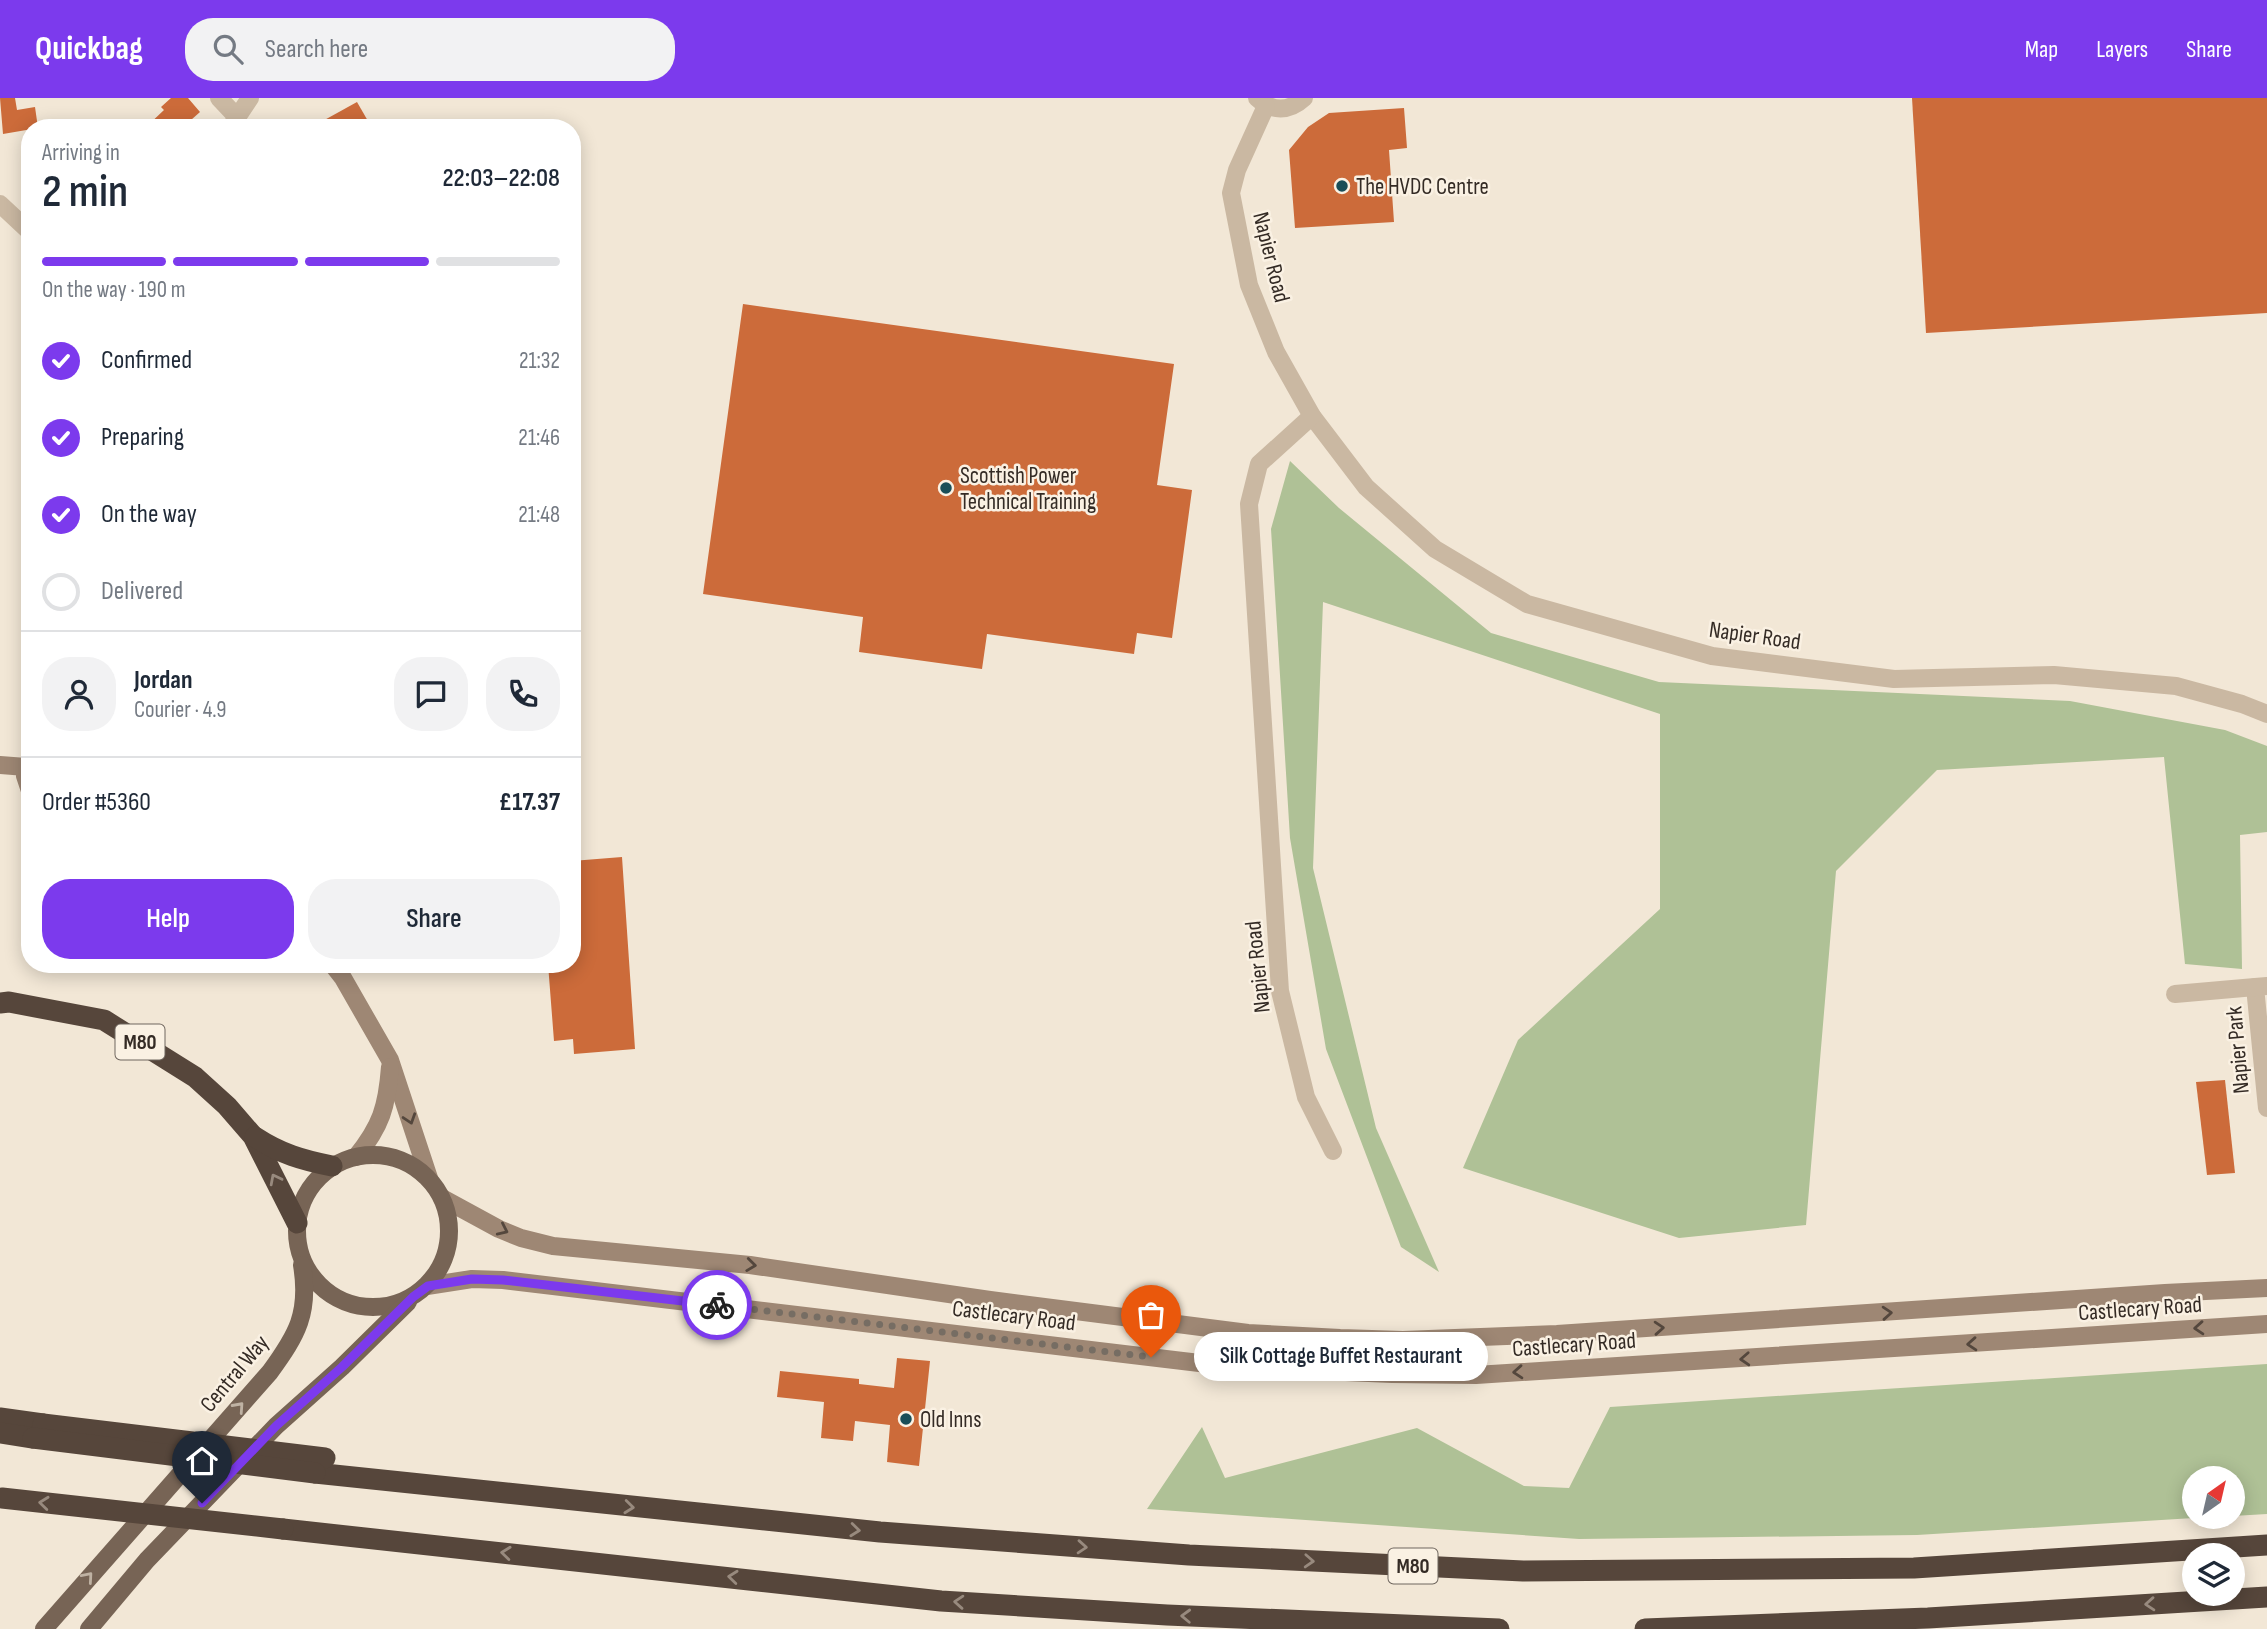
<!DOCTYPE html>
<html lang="en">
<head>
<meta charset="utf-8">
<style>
	:root { --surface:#fff; --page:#f2f2f3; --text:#1f2937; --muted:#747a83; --line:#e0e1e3; --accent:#7c3aed }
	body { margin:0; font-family:"Sofia Sans Condensed",sans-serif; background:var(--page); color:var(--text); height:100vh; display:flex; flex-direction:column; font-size:26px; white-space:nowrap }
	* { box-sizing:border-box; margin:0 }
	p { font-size:23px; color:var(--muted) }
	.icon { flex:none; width:38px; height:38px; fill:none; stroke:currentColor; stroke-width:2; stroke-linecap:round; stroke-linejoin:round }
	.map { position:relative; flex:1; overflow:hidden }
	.details { position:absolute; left:21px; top:21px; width:560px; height:854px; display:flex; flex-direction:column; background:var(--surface); border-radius:28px; box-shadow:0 4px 18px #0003 }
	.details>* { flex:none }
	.needle { width:46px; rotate:34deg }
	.fabs { position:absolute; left:2182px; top:1368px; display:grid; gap:14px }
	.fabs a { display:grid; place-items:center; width:63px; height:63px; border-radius:50%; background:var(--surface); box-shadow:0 4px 18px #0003; font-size:35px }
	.pin { position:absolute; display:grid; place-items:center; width:60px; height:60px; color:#fff; margin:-72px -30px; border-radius:50% 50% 50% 0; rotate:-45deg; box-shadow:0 0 7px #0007 }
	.pin .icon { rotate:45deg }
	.courier { position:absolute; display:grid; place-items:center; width:70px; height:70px; margin:-35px; border:5px solid #7c3aed; border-radius:50%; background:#fff; color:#222; box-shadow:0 2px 9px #0007 }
	.bubble { position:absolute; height:49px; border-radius:24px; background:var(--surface); box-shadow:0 4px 18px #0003; font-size:23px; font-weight:600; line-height:49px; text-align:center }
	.summary em { font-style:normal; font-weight:600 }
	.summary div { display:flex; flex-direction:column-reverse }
	.summary { display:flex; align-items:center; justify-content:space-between; height:119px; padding:0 21px }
	h1 { font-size:46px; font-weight:600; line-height:52px }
	.bar { display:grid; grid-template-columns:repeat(4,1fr); gap:10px 7px; align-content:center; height:84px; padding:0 21px }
	.bar i { height:9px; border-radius:5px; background:var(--line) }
	.bar .current { background:var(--accent) }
	.bar p { grid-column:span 4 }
	.line { display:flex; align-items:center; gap:18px; padding:0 21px; border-top:2px solid var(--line) }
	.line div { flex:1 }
	.round { display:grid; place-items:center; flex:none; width:74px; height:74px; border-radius:28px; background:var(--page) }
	ol { padding:0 21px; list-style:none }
	li { display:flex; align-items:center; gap:21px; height:77px }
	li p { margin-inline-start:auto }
	li .icon { padding:7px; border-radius:50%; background:var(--accent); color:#fff; stroke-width:4 }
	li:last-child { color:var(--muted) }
	li i { width:38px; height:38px; border:4px solid var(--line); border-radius:50% }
	.action { display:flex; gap:14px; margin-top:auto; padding:14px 21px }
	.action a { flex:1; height:80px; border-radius:28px; background:var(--accent); color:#fff; font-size:28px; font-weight:600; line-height:80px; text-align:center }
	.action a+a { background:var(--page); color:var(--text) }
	header { display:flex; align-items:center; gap:42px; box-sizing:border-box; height:98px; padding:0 35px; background:var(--accent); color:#fff }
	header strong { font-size:33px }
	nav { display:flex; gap:38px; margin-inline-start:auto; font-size:24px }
	.search { width:490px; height:63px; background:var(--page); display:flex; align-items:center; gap:18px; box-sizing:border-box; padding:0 24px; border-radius:28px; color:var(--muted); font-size:26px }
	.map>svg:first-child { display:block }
</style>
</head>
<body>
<header>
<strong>Quickbag</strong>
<div class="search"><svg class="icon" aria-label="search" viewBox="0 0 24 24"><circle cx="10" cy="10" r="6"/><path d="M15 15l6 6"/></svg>Search here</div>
<nav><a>Map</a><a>Layers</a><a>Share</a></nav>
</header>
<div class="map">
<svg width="2267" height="1531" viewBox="0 0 2267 1531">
	<rect width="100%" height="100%" fill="#f2e7d6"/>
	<g fill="#afc196">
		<polygon points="1290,363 1339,410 1491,535 1659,584 2070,603 2225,632 2267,648 2267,734 2240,737 2242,871 2185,866 2164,659 1937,672 1836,773 1806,1127 1679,1140 1463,1070 1518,942 1660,811 1660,616 1323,504 1313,770 1376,1030 1439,1174 1401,1149 1326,951 1290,740 1271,431"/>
		<polygon points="2267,1266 2267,1416 2233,1418 2233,1381 2194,1381 2194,1419 2210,1419 1917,1437 1579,1441 1147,1411 1202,1329 1225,1380 1417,1330 1524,1388 1569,1390 1610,1309"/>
	</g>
	<g fill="#cc6b3a">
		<polygon points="0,0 15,0 17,12 35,9 38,30 3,36"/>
		<polygon points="171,0 188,0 200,14 182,30 145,30 164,12 161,9"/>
		<polygon points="1912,0 2267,0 2267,215 1926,235"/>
		<polygon points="357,4 372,30 310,30"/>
		<polygon points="1404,10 1407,50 1389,52 1394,124 1295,130 1289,52 1308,29 1329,15"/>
		<polygon points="743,206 1174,266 1157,387 1192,392 1172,540 1137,535 1134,556 987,536 982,571 859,554 863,519 703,496"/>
		<polygon points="622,759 635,951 574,956 573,941 554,943 548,866 572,866 572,763"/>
		<polygon points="2225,982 2235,1075 2207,1077 2196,984"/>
		<polygon points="897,1260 930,1263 919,1368 887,1364 890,1327 855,1323 853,1343 821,1340 824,1304 777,1299 780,1273 859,1281 859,1286 894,1290"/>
	</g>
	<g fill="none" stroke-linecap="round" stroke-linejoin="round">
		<g stroke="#cab8a2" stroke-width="18">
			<polyline points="219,0 237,19"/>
			<path d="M 1257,0 C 1272,14 1289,14 1304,0"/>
			<polyline points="1266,8 1237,72 1231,95 1249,187 1276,254 1312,318 1366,389 1435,451 1527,506 1712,558 1894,581 2054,577 2176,588 2242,606 2267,616"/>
			<polyline points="230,30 250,0"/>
			<polyline points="0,106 30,134"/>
			<polyline points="1312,318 1259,366 1249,406 1280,893 1306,999 1333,1053"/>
			<polyline points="2267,888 2255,889 2267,1010"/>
			<polyline points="2175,896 2255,889"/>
		</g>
		<g stroke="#9e8774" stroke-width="18">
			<polyline points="30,661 25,678 30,693"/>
			<polyline points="0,667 26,669"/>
			<polyline points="332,866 343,880 390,962 429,1080"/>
			<path d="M 356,1059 C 381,1028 387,1009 390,969"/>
			<polyline points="442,1100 499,1131 521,1140 553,1148 750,1167 990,1202 1248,1235 1340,1240 1403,1242 1557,1236 2165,1195 2267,1190"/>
			<polyline points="427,1188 472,1181 503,1182 1233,1269 1392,1276 1476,1277 2267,1226"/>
		</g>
		<g stroke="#776455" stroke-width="18">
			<circle cx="373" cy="1133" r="76"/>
			<path d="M 44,1531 L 270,1274 C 297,1237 310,1215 302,1167"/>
			<polyline points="89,1531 147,1462 276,1328 342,1269 408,1204"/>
		</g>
		<g stroke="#56463b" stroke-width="21">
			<polyline points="0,905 9,904 104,922 195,979 227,1008 253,1038 297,1125"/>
			<path d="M 255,1039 C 281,1056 302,1062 332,1068"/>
			<polyline points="0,1320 43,1326"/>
			<polyline points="0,1335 33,1340"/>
			<polyline points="315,1375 880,1434 1189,1457 1523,1473 1914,1470 2267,1447"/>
			<polyline points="283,1431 941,1503 1167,1517 1499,1531"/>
			<polyline points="1645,1531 1928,1520 2267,1499"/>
		</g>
		<g stroke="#56463b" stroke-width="21">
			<polyline points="43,1326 325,1360"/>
			<polyline points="33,1340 315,1375"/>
			<polyline points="2,1400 283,1431"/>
		</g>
	</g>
	<defs><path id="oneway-chevron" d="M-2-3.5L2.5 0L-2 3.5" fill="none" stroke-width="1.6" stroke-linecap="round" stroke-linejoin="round" transform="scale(1.75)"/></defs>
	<g stroke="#54473d">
		<use href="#oneway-chevron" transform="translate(410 1021) rotate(72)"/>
		<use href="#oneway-chevron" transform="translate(503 1132) rotate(25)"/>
		<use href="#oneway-chevron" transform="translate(751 1167) rotate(7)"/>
		<use href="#oneway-chevron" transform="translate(1887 1215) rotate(-4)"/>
		<use href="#oneway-chevron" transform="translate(1659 1230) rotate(-4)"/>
		<use href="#oneway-chevron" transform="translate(2199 1230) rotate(176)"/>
		<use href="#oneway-chevron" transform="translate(1972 1246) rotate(176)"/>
		<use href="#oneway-chevron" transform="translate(1745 1261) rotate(177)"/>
		<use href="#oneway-chevron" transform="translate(1518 1274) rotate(176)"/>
	</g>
	<g stroke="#988a7e">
		<use href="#oneway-chevron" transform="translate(275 1081) rotate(-117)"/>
		<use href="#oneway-chevron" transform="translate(44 1405) rotate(-174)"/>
		<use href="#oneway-chevron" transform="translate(629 1409) rotate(6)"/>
		<use href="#oneway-chevron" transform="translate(855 1432) rotate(6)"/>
		<use href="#oneway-chevron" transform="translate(1082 1449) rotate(4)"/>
		<use href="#oneway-chevron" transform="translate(506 1455) rotate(-174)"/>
		<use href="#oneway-chevron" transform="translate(1309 1463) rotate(3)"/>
		<use href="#oneway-chevron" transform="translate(733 1479) rotate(-174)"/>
		<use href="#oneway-chevron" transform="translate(959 1504) rotate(-176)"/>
		<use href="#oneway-chevron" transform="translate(2150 1506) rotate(176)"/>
		<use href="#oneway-chevron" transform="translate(1186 1518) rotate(-178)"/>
	</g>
	<g stroke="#bfb2a3">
		<use href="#oneway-chevron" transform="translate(239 1309) rotate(-48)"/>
		<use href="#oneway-chevron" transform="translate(88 1479) rotate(-49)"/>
	</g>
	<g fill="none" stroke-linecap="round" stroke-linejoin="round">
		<polyline stroke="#766d63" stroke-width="7" stroke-dasharray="0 12.6" points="717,1207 1151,1259"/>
		<polyline stroke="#7c3aed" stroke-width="9" points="202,1405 276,1328 342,1269 413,1199 428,1188 472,1181 503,1182 717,1207"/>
	</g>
	<g fill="#194e58" stroke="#faf1e3" stroke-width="2.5">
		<circle cx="1342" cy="88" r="7"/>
		<circle cx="946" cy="390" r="7"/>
		<circle cx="906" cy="1321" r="7"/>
	</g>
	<g text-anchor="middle" stroke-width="5" stroke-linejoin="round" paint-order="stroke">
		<g fill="#faf1e3" stroke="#6f665e" stroke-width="2">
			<rect x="115.5" y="926.5" width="49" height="35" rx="5"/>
			<rect x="1388.5" y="1450.5" width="49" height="35" rx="5"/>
		</g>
		<g font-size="21" font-weight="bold" fill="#342b25">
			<text x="140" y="951">M80</text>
			<text x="1413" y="1475">M80</text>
		</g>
		<g font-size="23" fill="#342b25" stroke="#faf1e3" text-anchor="start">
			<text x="1356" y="96">The HVDC Centre</text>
			<text x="960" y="385">Scottish Power<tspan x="960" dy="26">Technical Training</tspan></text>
			<text x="920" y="1329">Old Inns</text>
		</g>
		<g font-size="23" fill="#342b25" stroke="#faf1e3">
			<text transform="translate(1272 159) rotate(76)" y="8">Napier Road</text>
			<text transform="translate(1755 537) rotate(8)" y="8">Napier Road</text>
			<text transform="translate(1257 869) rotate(-96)" y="8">Napier Road</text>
			<text transform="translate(2237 952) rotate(-95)" y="8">Napier Park</text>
			<text transform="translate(2140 1210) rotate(-4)" y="8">Castlecary Road</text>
			<text transform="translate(1014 1217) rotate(7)" y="8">Castlecary Road</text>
			<text transform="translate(1574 1246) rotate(-4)" y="8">Castlecary Road</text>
			<text transform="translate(234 1275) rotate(-50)" y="8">Central Way</text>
		</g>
	</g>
</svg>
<div class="fabs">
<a><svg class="needle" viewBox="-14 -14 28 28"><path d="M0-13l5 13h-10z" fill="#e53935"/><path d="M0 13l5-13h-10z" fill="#747a83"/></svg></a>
<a><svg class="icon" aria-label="layers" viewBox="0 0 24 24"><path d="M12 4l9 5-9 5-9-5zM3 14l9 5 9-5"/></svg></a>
</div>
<div class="pin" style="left:1151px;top:1259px;background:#ea580c"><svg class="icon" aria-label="bag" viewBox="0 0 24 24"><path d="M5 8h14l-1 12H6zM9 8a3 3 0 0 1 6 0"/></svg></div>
<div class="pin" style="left:202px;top:1405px;background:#1f2937"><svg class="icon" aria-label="home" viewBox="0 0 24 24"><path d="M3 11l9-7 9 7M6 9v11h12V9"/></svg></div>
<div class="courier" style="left:717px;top:1207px"><svg class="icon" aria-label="bike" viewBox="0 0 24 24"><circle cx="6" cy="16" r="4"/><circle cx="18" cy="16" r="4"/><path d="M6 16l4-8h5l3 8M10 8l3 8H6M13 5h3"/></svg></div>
<div class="bubble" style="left:1194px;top:1234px;width:294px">Silk Cottage Buffet Restaurant</div>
<section class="details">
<div class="summary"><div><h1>2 min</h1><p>Arriving in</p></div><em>22:03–22:08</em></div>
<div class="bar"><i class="current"></i><i class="current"></i><i class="current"></i><i></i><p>On the way · 190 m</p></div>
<ol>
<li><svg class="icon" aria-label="check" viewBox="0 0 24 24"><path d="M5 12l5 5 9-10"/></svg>Confirmed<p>21:32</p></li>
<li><svg class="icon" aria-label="check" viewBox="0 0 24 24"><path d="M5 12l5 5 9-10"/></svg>Preparing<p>21:46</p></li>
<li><svg class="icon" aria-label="check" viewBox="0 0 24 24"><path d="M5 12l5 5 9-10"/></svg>On the way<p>21:48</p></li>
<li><i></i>Delivered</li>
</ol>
<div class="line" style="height:126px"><a class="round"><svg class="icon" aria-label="person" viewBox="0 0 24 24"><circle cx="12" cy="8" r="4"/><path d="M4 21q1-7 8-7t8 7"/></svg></a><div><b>Jordan</b><p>Courier · 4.9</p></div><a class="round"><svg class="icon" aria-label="chat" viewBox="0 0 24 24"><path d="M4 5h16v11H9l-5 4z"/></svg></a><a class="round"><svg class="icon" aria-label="phone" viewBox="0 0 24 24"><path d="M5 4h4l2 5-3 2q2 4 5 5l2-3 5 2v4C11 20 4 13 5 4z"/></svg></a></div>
<div class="line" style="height:91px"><div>Order #5360</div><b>£17.37</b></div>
<div class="action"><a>Help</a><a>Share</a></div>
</section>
</div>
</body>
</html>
